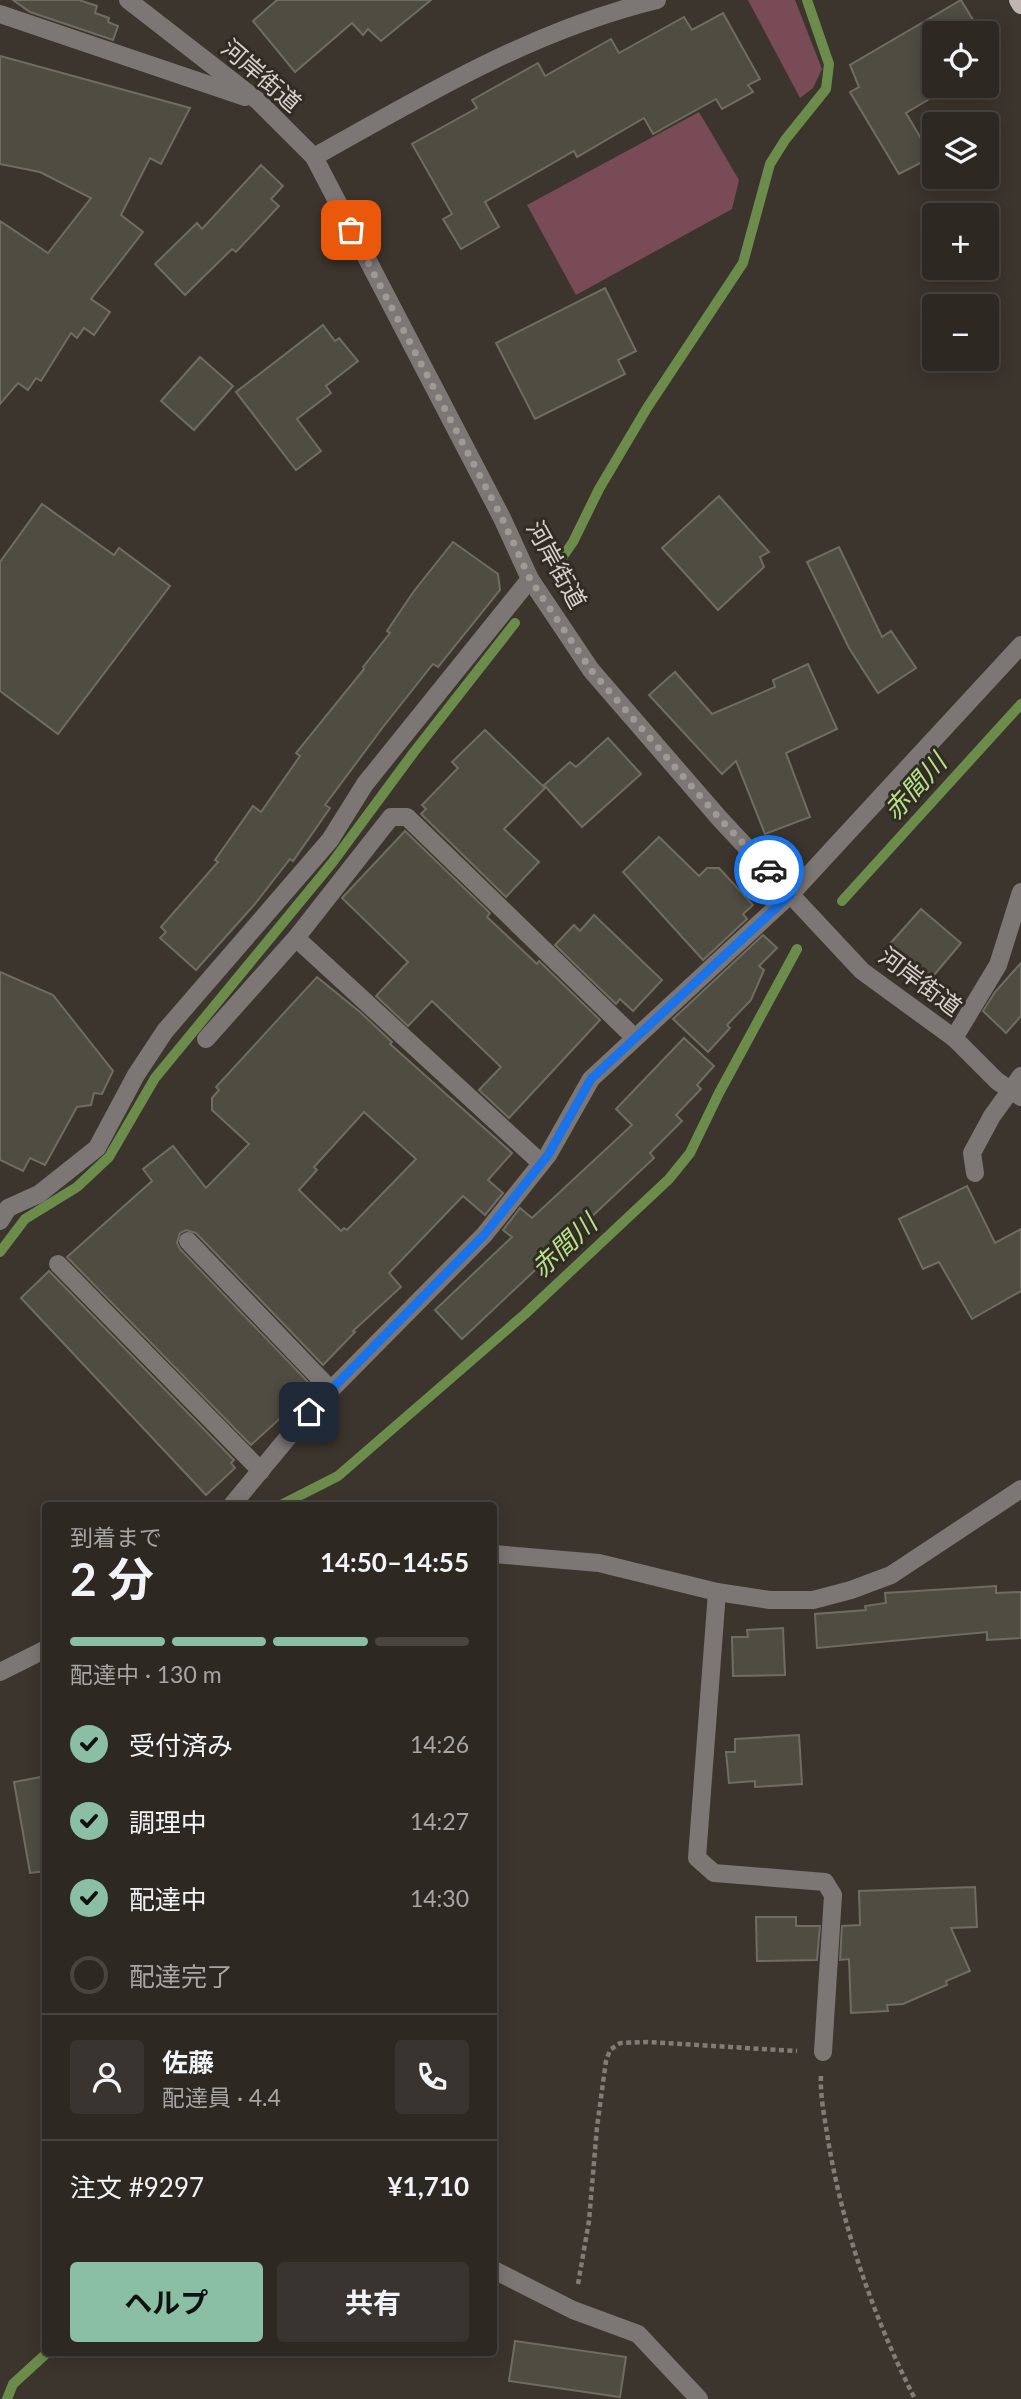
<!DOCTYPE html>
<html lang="ja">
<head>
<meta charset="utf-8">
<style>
	:root { --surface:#2d2822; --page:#39342f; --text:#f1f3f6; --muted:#a7a6a5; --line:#484440; --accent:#8abfa5 }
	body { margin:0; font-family:Lato,"Noto Sans JP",sans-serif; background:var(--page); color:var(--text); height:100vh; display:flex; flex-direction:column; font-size:26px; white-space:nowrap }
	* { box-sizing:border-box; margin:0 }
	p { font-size:23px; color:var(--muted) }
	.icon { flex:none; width:38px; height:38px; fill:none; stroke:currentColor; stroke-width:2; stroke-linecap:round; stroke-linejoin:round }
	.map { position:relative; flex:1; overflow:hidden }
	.panel { position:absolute; left:42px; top:1502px; width:455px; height:854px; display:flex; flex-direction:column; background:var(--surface); border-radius:7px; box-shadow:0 4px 18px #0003,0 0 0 2px var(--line) }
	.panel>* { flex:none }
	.controls { position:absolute; left:922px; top:21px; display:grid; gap:14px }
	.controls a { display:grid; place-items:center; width:77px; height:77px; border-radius:7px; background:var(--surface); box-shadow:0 4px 18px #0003,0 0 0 2px var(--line); font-size:35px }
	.pin { position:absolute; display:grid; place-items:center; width:60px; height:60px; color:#fff; margin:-30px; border-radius:14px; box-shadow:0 4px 10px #0006 }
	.courier { position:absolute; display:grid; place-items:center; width:70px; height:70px; margin:-35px; border:5px solid #1a73e8; border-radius:50%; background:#fff; color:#222; box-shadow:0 2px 9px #0007 }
	.headline em { font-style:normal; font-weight:700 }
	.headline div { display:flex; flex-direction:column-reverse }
	.headline { display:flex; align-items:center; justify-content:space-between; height:119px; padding:0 28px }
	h1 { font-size:46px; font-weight:700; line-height:52px }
	.bar { display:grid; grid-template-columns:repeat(4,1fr); gap:10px 7px; align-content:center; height:84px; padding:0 28px }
	.bar i { height:9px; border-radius:5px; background:var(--line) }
	.bar .on { background:var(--accent) }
	.bar p { grid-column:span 4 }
	.line { display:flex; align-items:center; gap:18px; padding:0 28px; border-top:2px solid var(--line) }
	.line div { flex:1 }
	.round { display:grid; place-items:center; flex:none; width:74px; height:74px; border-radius:7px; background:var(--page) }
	ol { padding:0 28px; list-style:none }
	li { display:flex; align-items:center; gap:21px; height:77px }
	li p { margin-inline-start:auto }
	li .icon { padding:7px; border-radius:50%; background:var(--accent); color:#111; stroke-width:4 }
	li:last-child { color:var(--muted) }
	li i { width:38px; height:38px; border:4px solid var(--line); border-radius:50% }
	.action { display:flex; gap:14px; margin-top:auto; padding:14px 28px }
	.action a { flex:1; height:80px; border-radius:7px; background:var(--accent); color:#111; font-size:28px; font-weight:700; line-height:80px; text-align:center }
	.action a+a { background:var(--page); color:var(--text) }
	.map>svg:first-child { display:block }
</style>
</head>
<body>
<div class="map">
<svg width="1021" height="2399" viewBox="0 0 1021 2399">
	<rect width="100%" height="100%" fill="#3c352d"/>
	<g fill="#794b56">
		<polygon points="748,0 795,0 822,69 813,88 800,98"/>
		<polygon points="699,112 739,180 732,209 576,295 527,205"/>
	</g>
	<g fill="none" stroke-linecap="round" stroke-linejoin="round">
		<g stroke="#6c8c4c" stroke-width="10">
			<polyline points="559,562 573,542 599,489 647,408 743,263 770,164 785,140 826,89 829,64 807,0"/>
			<polyline points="842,901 1021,704"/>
			<polyline points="0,1252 25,1219 77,1187 109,1157 155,1078 332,863 414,752 515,623"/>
			<polyline points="281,1505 338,1476 525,1314 669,1179 690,1153 719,1093 797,949"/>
			<polyline points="7,2399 13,2384 48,2352"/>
		</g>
	</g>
	<g fill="#4f4d42" stroke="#6f6d62" stroke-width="2" fill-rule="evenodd">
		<polygon points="13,0 79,0 97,6 95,13 109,18 108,22 118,26 113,40 30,12"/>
		<polygon points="277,0 431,0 381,41 368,29 363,35 352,23 295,72 253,21"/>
		<polygon points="961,0 981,33 934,33 934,86 951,86 906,113 932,157 899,174 850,92 859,87 850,65"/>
		<polygon points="723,13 760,79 748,85 753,92 722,109 716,99 653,134 644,118 577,157 574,151 485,202 499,227 461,249 443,219 452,214 412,144 477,108 472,100 538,63 545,76 611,39 619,53 684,17 692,30"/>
		<polygon points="0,56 190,108 161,164 150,158 121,215 143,232 91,299 110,312 94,335 84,328 77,338 71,333 41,381 36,378 28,390 18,383 0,404 0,221 48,253 91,198 40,172 0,164"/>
		<polygon points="261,165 283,186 271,199 279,206 236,252 232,249 185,295 155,264 197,223 202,229"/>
		<polygon points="605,288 636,351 618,360 625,374 535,419 496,343"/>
		<polygon points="323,325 335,341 339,338 358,361 326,386 331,393 297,419 321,451 296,470 236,392"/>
		<polygon points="200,357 233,386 194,430 161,401"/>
		<polygon points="719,496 769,552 760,557 764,567 718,610 662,548"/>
		<polygon points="42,504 114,555 119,548 170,586 58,734 0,691 0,562"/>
		<polygon points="453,542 498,574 500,590 438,667 433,664 383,727 325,805 330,808 293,861 290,859 254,905 196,970 160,938 166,932 161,927 218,862 215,860 253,806 261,812 300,756 296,753 364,669 363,667 390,633 387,631 414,591"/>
		<polygon points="839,547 882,637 891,631 916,668 878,693 849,648 807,562"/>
		<polygon points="808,664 837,729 786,753 810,817 765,834 736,761 722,774 649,695 675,672 712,714 775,687 773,680"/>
		<polygon points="485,730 545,788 504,829 539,862 506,897 421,814 426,809 422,805 458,768 452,762"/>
		<polygon points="608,738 641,774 582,827 544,785 570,762 576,767"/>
		<polygon points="405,831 490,913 487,917 537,964 539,961 600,1020 509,1118 479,1090 501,1067 432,1001 408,1026 376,996 408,962 342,898"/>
		<polygon points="659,837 699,876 707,868 719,868 753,905 743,914 747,919 703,960 623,872"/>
		<polygon points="921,909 961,943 929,981 888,946"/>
		<polygon points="594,915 662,980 633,1011 620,999 616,1004 555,945 574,925 580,931"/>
		<polygon points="763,935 777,948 759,966 764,970 751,1000 727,1025 730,1028 708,1052 673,1019"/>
		<polygon points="1021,963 1021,1016 1006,1033 983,1011 995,992"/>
		<polygon points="0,972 53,995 113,1071 102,1094 94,1093 91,1105 77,1107 45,1165 30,1158 23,1171 0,1160"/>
		<path d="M 317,977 L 360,1012 L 392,1042 L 390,1044 L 512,1153 L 488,1180 L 503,1193 L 485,1215 L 463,1196 L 389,1273 L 401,1287 L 353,1331 L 355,1332 L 323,1365 L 196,1233 L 186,1230 L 180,1233 L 177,1243 L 180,1249 L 308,1382 L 305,1385 L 311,1390 L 251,1445 L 67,1257 L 152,1181 L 143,1169 L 173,1146 L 206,1188 L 249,1144 L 212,1110 L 212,1098 L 219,1090 L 216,1087 ZM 364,1112 L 416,1159 L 347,1230 L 344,1228 L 341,1231 L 299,1190 L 317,1170 L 314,1167 Z"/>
		<polygon points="684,1038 714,1066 697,1085 701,1089 676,1115 682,1121 650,1153 654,1158 462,1339 435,1310 512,1237 503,1230 520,1208 532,1218 632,1125 616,1109"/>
		<polygon points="967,1186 995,1243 1021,1229 1021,1291 972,1319 939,1262 923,1269 899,1219"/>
		<polygon points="49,1271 234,1460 231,1463 235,1468 206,1495 21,1298"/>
		<polygon points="996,1586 996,1593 1021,1592 1021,1638 987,1640 987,1632 817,1648 815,1614 866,1610 865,1606 886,1603 885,1593"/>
		<polygon points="783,1628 785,1675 733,1676 732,1637 748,1637 747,1630"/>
		<polygon points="799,1735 802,1784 755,1787 755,1781 729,1783 726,1752 735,1752 735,1739"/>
		<polygon points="46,1776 46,1871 30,1873 14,1782"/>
		<polygon points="975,1887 977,1927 951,1928 970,1971 946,1981 947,1985 903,2004 887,2005 888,2011 851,2013 849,1959 840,1960 842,1926 860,1925 859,1891"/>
		<polygon points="756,1917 796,1917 796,1926 820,1926 817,1960 757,1961"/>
		<polygon points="515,2341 626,2357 620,2397 509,2381"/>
	</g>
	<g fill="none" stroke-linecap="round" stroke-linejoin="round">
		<g stroke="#827c76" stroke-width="4.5" stroke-dasharray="5 3.5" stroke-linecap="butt">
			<path d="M 821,2076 C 820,2097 825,2119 828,2140 C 843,2229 874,2319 915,2399"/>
			<polyline points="578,2284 589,2221 597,2127 606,2061 610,2050 620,2043 647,2042 797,2051"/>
		</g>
		<g stroke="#7c7675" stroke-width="18">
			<polyline points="128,0 258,101 314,157 502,518 530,579 591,670 720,819 862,971 954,1038 997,1081 1021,1097"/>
			<polyline points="0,14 245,97"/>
			<path d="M 314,157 C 424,95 533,30 657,0"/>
			<polyline points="296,938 541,1163"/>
			<polyline points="954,1038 998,965 1021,892"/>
			<polyline points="206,1039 296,938 391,817 407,817 635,1038"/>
			<polyline points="975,1173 972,1153 992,1116 1021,1076"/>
			<polyline points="0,1221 8,1208 39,1194 97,1148 136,1075 165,1031 330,840 365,784 530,579"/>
			<polyline points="188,1241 331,1390"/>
			<polyline points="58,1264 261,1471"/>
			<polyline points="232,1505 309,1412 484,1235 548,1155 591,1079 791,894 1021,645"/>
			<polyline points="494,1554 599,1563 717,1592 770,1600 813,1600 851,1590 891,1575 1021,1489"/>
			<polyline points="717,1592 697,1858 714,1873 825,1882 833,1895 823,2052"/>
			<polyline points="0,1672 46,1649"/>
			<polyline points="494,2270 573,2310 638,2334 699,2399"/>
		</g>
		<polyline stroke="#c1b5b2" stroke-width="18" points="1018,0 1021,5"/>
	</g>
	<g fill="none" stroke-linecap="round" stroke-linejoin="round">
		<polyline stroke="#a09a95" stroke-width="7" stroke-dasharray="0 12.6" points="351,230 502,518 530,579 591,670 720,819 769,870"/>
		<polyline stroke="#1a73e8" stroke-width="9" points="309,1412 484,1235 548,1155 591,1079 791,894 769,870"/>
	</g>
	<g text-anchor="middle" stroke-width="6" stroke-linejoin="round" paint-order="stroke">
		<g font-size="24" fill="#d6d1cd" stroke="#322b23">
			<text transform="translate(261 76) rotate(41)" y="8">河岸街道</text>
			<text transform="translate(556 565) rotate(61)" y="8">河岸街道</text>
			<text transform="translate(920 982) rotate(37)" y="8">河岸街道</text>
		</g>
		<g font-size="26" font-style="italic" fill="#b4e388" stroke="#322b23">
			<text transform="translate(915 787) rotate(-48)" y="9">赤間川</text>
			<text transform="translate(564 1246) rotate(-43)" y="9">赤間川</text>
		</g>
	</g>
</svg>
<div class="controls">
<a><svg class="icon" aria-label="locate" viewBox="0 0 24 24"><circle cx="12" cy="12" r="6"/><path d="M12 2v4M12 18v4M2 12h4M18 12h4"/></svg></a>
<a><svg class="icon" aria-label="layers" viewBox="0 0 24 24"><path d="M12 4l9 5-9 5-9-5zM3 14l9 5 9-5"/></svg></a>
<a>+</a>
<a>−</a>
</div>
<div class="pin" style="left:351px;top:230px;background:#ea580c"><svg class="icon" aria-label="bag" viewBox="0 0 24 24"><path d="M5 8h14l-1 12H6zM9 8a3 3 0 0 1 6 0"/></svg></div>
<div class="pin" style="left:309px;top:1412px;background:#1f2937"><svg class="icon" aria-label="home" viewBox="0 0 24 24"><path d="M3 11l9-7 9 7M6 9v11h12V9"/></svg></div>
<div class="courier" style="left:769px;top:870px"><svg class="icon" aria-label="car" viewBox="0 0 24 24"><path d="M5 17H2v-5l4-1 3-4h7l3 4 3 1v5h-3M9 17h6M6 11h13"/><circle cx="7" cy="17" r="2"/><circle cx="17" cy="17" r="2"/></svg></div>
<section class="panel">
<div class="headline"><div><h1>2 分</h1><p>到着まで</p></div><em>14:50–14:55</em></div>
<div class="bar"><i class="on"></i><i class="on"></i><i class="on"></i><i></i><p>配達中 · 130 m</p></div>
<ol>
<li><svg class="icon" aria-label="check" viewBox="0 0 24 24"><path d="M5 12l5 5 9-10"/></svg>受付済み<p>14:26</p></li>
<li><svg class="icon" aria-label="check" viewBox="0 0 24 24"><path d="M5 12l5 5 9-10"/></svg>調理中<p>14:27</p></li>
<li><svg class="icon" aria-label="check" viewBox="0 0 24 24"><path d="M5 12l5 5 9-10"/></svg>配達中<p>14:30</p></li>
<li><i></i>配達完了</li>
</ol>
<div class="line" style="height:126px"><a class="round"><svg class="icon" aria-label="person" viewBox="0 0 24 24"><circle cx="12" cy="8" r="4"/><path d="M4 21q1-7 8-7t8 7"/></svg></a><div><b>佐藤</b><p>配達員 · 4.4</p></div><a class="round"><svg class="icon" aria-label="phone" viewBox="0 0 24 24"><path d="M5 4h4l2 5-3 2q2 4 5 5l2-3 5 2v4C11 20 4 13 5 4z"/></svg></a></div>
<div class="line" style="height:91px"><div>注文 #9297</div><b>¥1,710</b></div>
<div class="action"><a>ヘルプ</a><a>共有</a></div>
</section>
</div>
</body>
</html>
